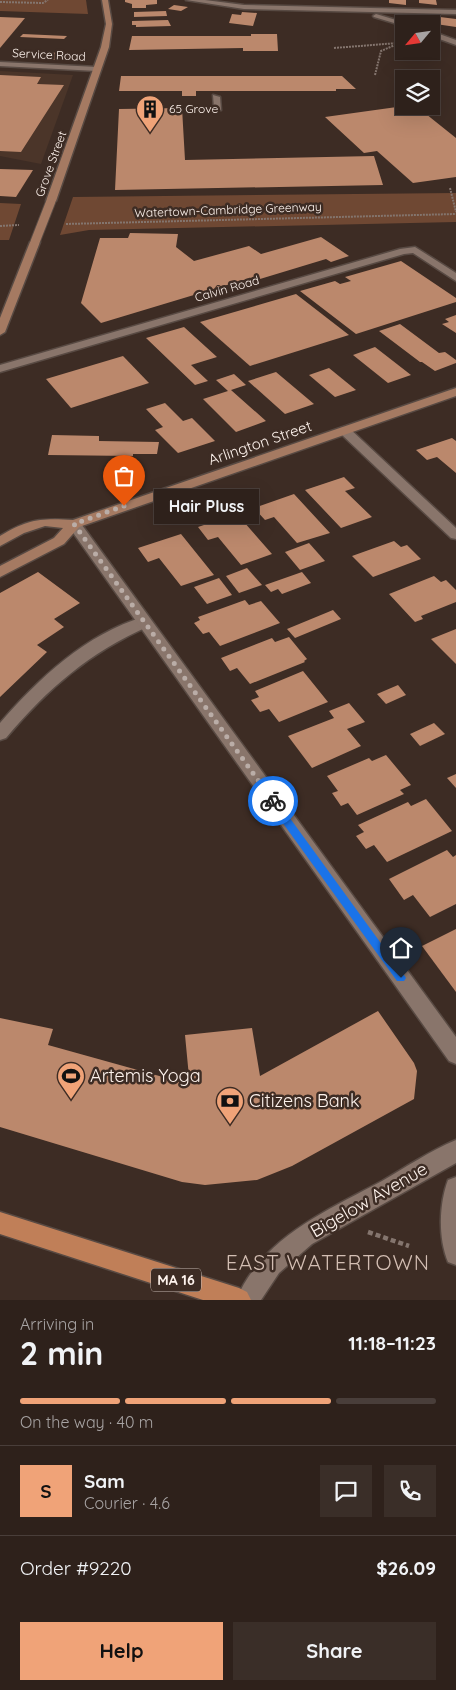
<!DOCTYPE html>
<html lang="en">
<head>
<meta charset="utf-8">
<style>
	:root { --surface:#2e211b; --page:#3a2e28; --text:#f1f3f6; --muted:#a7a3a3; --line:#493e3a; --accent:#f0a378 }
	body { margin:0; font-family:Quicksand,sans-serif; background:var(--page); color:var(--text); height:100vh; display:flex; flex-direction:column; font-size:19px; white-space:nowrap }
	* { box-sizing:border-box; margin:0 }
	p { font-size:16px; color:var(--muted) }
	.icon { flex:none; width:28px; height:28px; fill:none; stroke:currentColor; stroke-width:2; stroke-linecap:round; stroke-linejoin:round }
	.map { position:relative; height:1300px; overflow:hidden }
	.drawer { display:flex; flex-direction:column; background:var(--surface); flex:1 }
	.drawer>* { flex:none }
	.needle { width:32px; rotate:241deg }
	.buttons { position:absolute; left:395px; top:15px; display:grid; gap:10px }
	.buttons a { display:grid; place-items:center; width:45px; height:45px; border-radius:0px; background:var(--surface); box-shadow:0 5px 20px #0002,0 0 0 1px var(--line); font-size:25px }
	.pin { position:absolute; display:grid; place-items:center; width:42px; height:42px; color:#fff; margin:-51px -21px; border-radius:50% 50% 50% 0; rotate:-45deg; box-shadow:0 0 5px #0007 }
	.pin .icon { rotate:45deg }
	.courier { position:absolute; display:grid; place-items:center; width:50px; height:50px; margin:-25px; border:4px solid #1a73e8; border-radius:50%; background:#fff; color:#222; box-shadow:0 1px 6px #0007 }
	.bubble { position:absolute; height:35px; border-radius:0px; background:var(--surface); box-shadow:0 5px 20px #0002,0 0 0 1px var(--line); font-size:16px; font-weight:800; line-height:35px; text-align:center }
	.overview em { font-style:normal; font-weight:800 }
	.overview div { display:flex; flex-direction:column-reverse }
	.overview { display:flex; align-items:center; justify-content:space-between; height:85px; padding:0 20px }
	h1 { font-size:32px; font-weight:800; line-height:38px }
	.bar { display:grid; grid-template-columns:repeat(4,1fr); gap:8px 5px; align-content:center; height:60px; padding:0 20px }
	.bar i { height:6px; border-radius:4px; background:var(--line) }
	.bar .selected { background:var(--accent) }
	.bar p { grid-column:span 4 }
	.line { display:flex; align-items:center; gap:12px; padding:0 20px; border-top:1px solid var(--line) }
	.line div { flex:1 }
	.round { display:grid; place-items:center; flex:none; width:52px; height:52px; border-radius:0px; background:var(--page) }
	.action { display:flex; gap:10px; margin-top:auto; padding:10px 20px }
	.action a { flex:1; height:58px; border-radius:0px; background:var(--accent); color:#111; font-size:20px; font-weight:800; line-height:58px; text-align:center }
	.action a+a { background:var(--page); color:var(--text) }
	.map>svg:first-child { display:block }
</style>
</head>
<body>
<div class="map">
<svg width="456" height="1300" viewBox="0 0 456 1300">
	<rect width="100%" height="100%" fill="#3d2c24"/>
	<polygon fill="#4b3529" points="0,71 73,75 41,164 0,156"/>
	<g fill="#6f4833">
		<polygon points="0,0 86,0 88,14 0,11"/>
		<polygon points="456,193 456,222 89,230 60,235 73,197"/>
		<polygon points="0,203 21,204 9,240 0,240"/>
	</g>
	<g fill="#bb886c">
		<polygon points="125,0 157,0 157,4 146,5 146,8 132,8 132,4 125,2"/>
		<polygon points="389,0 406,0 406,5 389,3"/>
		<polygon points="419,0 436,0 437,5 419,3"/>
		<polygon points="174,5 188,7 181,11 168,9"/>
		<polygon points="166,11 167,16 134,17 134,12"/>
		<polygon points="242,12 257,13 253,26 229,23 232,14 241,15"/>
		<polygon points="432,16 456,19 456,27 429,23 431,21 427,20"/>
		<polygon points="0,17 25,18 0,48"/>
		<polygon points="168,20 171,26 136,27 136,25 132,25 132,21"/>
		<polygon points="23,34 67,36 64,39 20,37"/>
		<polygon points="251,34 277,34 278,51 243,51 243,48 129,50 132,36 251,36"/>
		<polygon points="42,52 63,53 58,60 37,59"/>
		<polygon points="0,75 41,77 37,84 64,85 21,152 0,151"/>
		<polygon points="121,76 342,76 356,89 336,89 336,91 196,91 196,96 182,96 182,91 119,91"/>
		<polygon points="404,106 416,106 456,138 456,177 413,183 377,151 364,153 325,117"/>
		<polygon points="182,108 185,160 374,156 383,185 115,190 119,109"/>
		<polygon points="0,169 33,170 16,197 0,196"/>
		<polygon points="130,233 178,234 176,247 194,261 249,246 261,254 321,237 349,256 331,262 326,259 260,279 257,276 101,323 81,303 100,238 128,238"/>
		<polygon points="401,261 456,298 456,302 356,334 300,291 335,281 340,284 351,281 345,277"/>
		<polygon points="296,294 349,335 250,366 200,322"/>
		<polygon points="456,315 456,333 442,324 449,322 445,319"/>
		<polygon points="400,324 439,353 445,352 456,360 456,363 435,371 422,362 420,362 379,331"/>
		<polygon points="184,327 217,357 191,365 208,381 195,385 146,338"/>
		<polygon points="375,347 411,375 388,383 353,355"/>
		<polygon points="123,356 149,383 71,408 46,379"/>
		<polygon points="329,368 356,390 335,397 309,375"/>
		<polygon points="276,372 314,404 285,414 248,381"/>
		<polygon points="234,374 246,385 231,390 266,421 236,432 203,399 228,391 216,380"/>
		<polygon points="165,403 183,421 192,418 215,441 178,453 155,430 163,427 146,409"/>
		<polygon points="52,435 99,436 99,441 159,442 157,454 133,454 133,456 48,455"/>
		<polygon points="452,438 456,441 456,473 437,457 427,460 416,450"/>
		<polygon points="344,477 355,488 345,491 372,517 341,528 305,490"/>
		<polygon points="294,494 330,533 297,543 274,517 265,520 254,508"/>
		<polygon points="237,514 272,554 241,565 218,537 208,540 198,527"/>
		<polygon points="181,534 214,575 181,586 159,558 148,562 138,548"/>
		<polygon points="394,541 401,547 407,545 421,559 373,577 352,556"/>
		<polygon points="309,543 325,561 300,570 285,552"/>
		<polygon points="247,568 262,585 239,593 226,576"/>
		<polygon points="38,572 80,603 54,619 64,627 37,645 47,652 0,697 0,593"/>
		<polygon points="302,572 311,583 282,594 278,589 271,592 265,585"/>
		<polygon points="434,576 441,582 446,580 456,590 456,602 421,616 423,619 415,622 389,594"/>
		<polygon points="219,578 232,595 207,604 194,587"/>
		<polygon points="245,600 249,605 261,601 280,623 220,646 209,632 203,634 194,623 200,620 198,617"/>
		<polygon points="333,610 341,619 295,638 287,629"/>
		<polygon points="456,629 456,664 431,639"/>
		<polygon points="289,637 307,659 304,661 305,662 250,684 237,668 230,671 221,658 272,638 275,642"/>
		<polygon points="303,671 328,702 279,722 269,709 260,712 251,700 259,697 255,691"/>
		<polygon points="398,685 406,695 386,704 377,694"/>
		<polygon points="349,703 365,722 347,729 361,746 312,768 288,736 334,718 329,711"/>
		<polygon points="434,723 445,734 420,746 410,734"/>
		<polygon points="386,755 411,785 400,790 404,794 357,815 348,803 341,806 332,793 338,791 327,776 369,758 372,761"/>
		<polygon points="456,774 456,788 447,778"/>
		<polygon points="426,799 452,831 387,862 374,845 366,849 356,836 364,832 358,825 408,802 411,806"/>
		<polygon points="447,850 453,857 456,855 456,904 430,917 413,895 404,900 389,879"/>
		<polygon points="456,929 456,992 422,946"/>
		<polygon points="378,1011 414,1063 417,1071 414,1099 292,1166 257,1180 205,1185 182,1182 0,1127 0,1018 53,1029 48,1045 188,1084 189,1077 185,1035 252,1028 260,1076"/>
	</g>
	<g fill="none" stroke-linecap="round" stroke-linejoin="round">
		<g stroke="#584a43" stroke-width="3">
			<g id="lane">
				<polygon points="0,62 97,67 101,69 97,71 0,66"/>
				<polygon points="213,95 220,97 221,110 214,108"/>
				<path d="M 144,617 L 149,618 L 151,622 L 149,626 C 89,653 48,688 6,738 L 0,740 L 0,723 C 38,679 87,633 144,617 Z"/>
			</g>
		</g>
		<g stroke="#584a43" stroke-width="3">
			<g id="street">
				<polygon points="186,0 205,0 244,5 456,10 456,14 244,9"/>
				<polygon points="376,14 406,23 407,24 404,24 404,26 374,17 373,16"/>
				<polygon points="431,31 456,40 456,45 431,36"/>
				<polygon points="415,247 456,273 456,281 413,253 404,254 0,372 0,365 400,249"/>
				<polygon points="345,427 349,428 456,528 456,539 451,538 341,434 339,431 341,428"/>
				<polygon points="74,520 79,521 456,1037 456,1064 449,1061 69,527 67,524 69,521"/>
				<path d="M 456,1140 L 456,1163 L 312,1244 L 279,1273 L 261,1300 L 236,1300 C 262,1238 326,1211 382,1181 C 406,1167 430,1151 456,1140 Z"/>
				<path d="M 456,1177 L 456,1265 L 448,1262 C 438,1238 439,1204 448,1180 Z"/>
			</g>
		</g>
		<g stroke="#584a43" stroke-width="3">
			<g id="secondary">
				<polygon points="102,0 108,0 112,24 109,47 56,201 51,204 48,203 46,201 101,47 106,24"/>
				<polygon points="35,239 40,242 5,332 0,335 0,318 30,242"/>
				<path d="M 456,388 L 456,396 L 79,527 L 64,544 L 0,577 L 0,566 L 54,538 L 63,528 L 45,526 L 24,533 L 0,546 L 0,536 C 28,519 41,518 73,520 Z"/>
			</g>
		</g>
		<g stroke="#584a43" stroke-width="3">
			<polygon id="primary" points="0,1212 239,1288 247,1292 251,1300 203,1300 0,1234"/>
		</g>
		<g stroke="#84756e" stroke-width="2" stroke-dasharray="2 1" stroke-linecap="butt">
			<polyline points="0,2 43,3 48,0"/>
			<polyline points="334,48 398,43"/>
			<polyline points="375,75 381,51 395,45"/>
			<polyline points="450,188 456,212"/>
			<polyline points="66,224 456,214"/>
			<polyline points="0,226 19,225"/>
		</g>
		<polyline stroke="#84756e" stroke-width="4.5" stroke-dasharray="5 3" stroke-linecap="butt" points="368,1232 409,1246"/>
		<use href="#lane" fill="#89756b" fill-rule="evenodd"/>
		<use href="#street" fill="#89756b" fill-rule="evenodd"/>
		<use href="#secondary" fill="#a57a62" fill-rule="evenodd"/>
		<use href="#primary" fill="#c07f58" fill-rule="evenodd"/>
		<g stroke="#584a43" stroke-width="11" stroke-linecap="butt">
			<polyline id="secondary-bridge" points="35,242 51,201"/>
		</g>
		<use href="#secondary-bridge" stroke="#a57a62" stroke-width="9"/>
	</g>
	<polygon fill="#1a73e8" points="273,798 276,799 404,975 406,978 404,981 397,981 269,804 268,801"/>
	<g fill="none" stroke-linecap="round" stroke-linejoin="round">
		<polyline stroke="#baada7" stroke-width="5" stroke-dasharray="0 9" points="124,506 74,524 273,801"/>
	</g>
	<defs>
		<g id="building-pin" transform="scale(1.4375)"><path d="M0 17L-7.5 6A9.5 9.5 0 1 1 7.5 6Z" fill="#f0a378" stroke="#3d2c24"/><path d="M-4-6H4V6H1V3H-1V6H-4ZM-2.5-4.3h1.7v1.8h-1.7ZM.8-4.3h1.7v1.8H.8ZM-2.5-1h1.7V.8h-1.7ZM.8-1h1.7V.8H.8Z" fill="#111"/></g>
		<g id="stadium-pin" transform="scale(1.4375)"><path d="M0 17L-7.5 6A9.5 9.5 0 1 1 7.5 6Z" fill="#f0a378" stroke="#3d2c24"/><path d="M0-5a6.5 5 0 1 0 0 10a6.5 5 0 1 0 0-10ZM-3.5-1.8h7v3.6h-7Z" fill="#111"/></g>
		<g id="bank-pin" transform="scale(1.4375)"><path d="M0 17L-7.5 6A9.5 9.5 0 1 1 7.5 6Z" fill="#f0a378" stroke="#3d2c24"/><path d="M-6-4H6V4H-6ZM0-2.3a2.3 2.3 0 1 0 0 4.6a2.3 2.3 0 1 0 0-4.6Z" fill="#111"/></g>
	</defs>
	<g fill-rule="evenodd">
		<use href="#building-pin" x="150" y="109"/>
		<use href="#stadium-pin" x="71" y="1076"/>
		<use href="#bank-pin" x="230" y="1101"/>
	</g>
	<g text-anchor="middle" stroke-width="5" stroke-linejoin="round" paint-order="stroke">
		<g font-size="12" fill="#fef3ed" stroke="#3d2c24">
			<text transform="translate(49 55) rotate(3)" y="4">Service Road</text>
			<text transform="translate(51 164) rotate(-70)" y="4">Grove Street</text>
			<text transform="translate(228 210) rotate(-2)" y="4">Watertown-Cambridge Greenway</text>
			<text transform="translate(227 289) rotate(-16)" y="4">Calvin Road</text>
		</g>
		<g font-size="12" fill="#fef3ed" stroke="#3d2c24" text-anchor="start">
			<text x="169" y="113">65 Grove</text>
		</g>
		<rect fill="#3d2c24" stroke="#c4b7b1" stroke-width="1" x="151" y="1268.5" width="50" height="23" rx="4"/>
		<g font-size="14" font-weight="bold" fill="#fef3ed">
			<text x="176" y="1285">MA 16</text>
		</g>
		<g font-size="15" fill="#fef3ed" stroke="#3d2c24">
			<text transform="translate(260 443) rotate(-19)" y="5">Arlington Street</text>
		</g>
		<g font-size="18" fill="#fef3ed" stroke="#3d2c24" text-anchor="start">
			<text x="90" y="1082">Artemis Yoga</text>
			<text x="249" y="1107">Citizens Bank</text>
		</g>
		<g font-size="18" fill="#fef3ed" stroke="#3d2c24">
			<text transform="translate(369 1200) rotate(-30)" y="6">Bigelow Avenue</text>
		</g>
		<g font-size="21" letter-spacing="1" fill="#d3beb3" stroke="#3d2c24">
			<text x="328" y="1270">EAST WATERTOWN</text>
		</g>
	</g>
</svg>
<div class="buttons">
<a><svg class="needle" viewBox="-14 -14 28 28"><path d="M0-13l5 13h-10z" fill="#e53935"/><path d="M0 13l5-13h-10z" fill="#a7a3a3"/></svg></a>
<a><svg class="icon" aria-label="layers" viewBox="0 0 24 24"><path d="M12 4l9 5-9 5-9-5zM3 14l9 5 9-5"/></svg></a>
</div>
<div class="pin" style="left:124px;top:506px;background:#ea580c"><svg class="icon" aria-label="bag" viewBox="0 0 24 24"><path d="M5 8h14l-1 12H6zM9 8a3 3 0 0 1 6 0"/></svg></div>
<div class="pin" style="left:401px;top:978px;background:#1f2937"><svg class="icon" aria-label="home" viewBox="0 0 24 24"><path d="M3 11l9-7 9 7M6 9v11h12V9"/></svg></div>
<div class="courier" style="left:273px;top:801px"><svg class="icon" aria-label="bike" viewBox="0 0 24 24"><circle cx="6" cy="16" r="4"/><circle cx="18" cy="16" r="4"/><path d="M6 16l4-8h5l3 8M10 8l3 8H6M13 5h3"/></svg></div>
<div class="bubble" style="left:154px;top:489px;width:105px">Hair Pluss</div>
</div>
<section class="drawer">
<div class="overview"><div><h1>2 min</h1><p>Arriving in</p></div><em>11:18–11:23</em></div>
<div class="bar"><i class="selected"></i><i class="selected"></i><i class="selected"></i><i></i><p>On the way · 40 m</p></div>
<div class="line" style="height:90px"><b class="round" style="background:var(--accent);color:#111">S</b><div><b>Sam</b><p>Courier · 4.6</p></div><a class="round"><svg class="icon" aria-label="chat" viewBox="0 0 24 24"><path d="M4 5h16v11H9l-5 4z"/></svg></a><a class="round"><svg class="icon" aria-label="phone" viewBox="0 0 24 24"><path d="M5 4h4l2 5-3 2q2 4 5 5l2-3 5 2v4C11 20 4 13 5 4z"/></svg></a></div>
<div class="line" style="height:65px"><div>Order #9220</div><b>$26.09</b></div>
<div class="action"><a>Help</a><a>Share</a></div>
</section>
</body>
</html>
